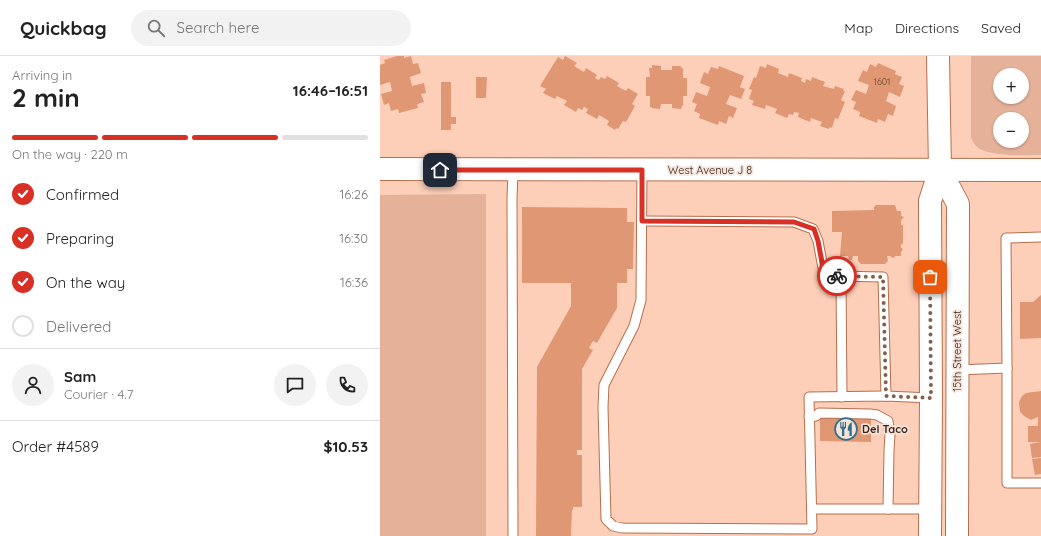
<!DOCTYPE html>
<html lang="en">
<head>
<meta charset="utf-8">
<style>
	:root { --surface:#fff; --page:#f2f2f2; --text:#222; --muted:#767676; --line:#e0e0e0; --accent:#d93025 }
	body { margin:0; font-family:Quicksand,sans-serif; background:var(--page); color:var(--text); height:100vh; display:flex; flex-direction:column; font-size:15px; white-space:nowrap }
	* { box-sizing:border-box; margin:0 }
	p { font-size:13px; color:var(--muted) }
	.icon { flex:none; width:22px; height:22px; fill:none; stroke:currentColor; stroke-width:2; stroke-linecap:round; stroke-linejoin:round }
	.map { position:relative; flex:1; overflow:hidden }
	.side { display:flex; flex-direction:column; background:var(--surface); width:380px }
	.side>* { flex:none }
	.controls { position:absolute; left:613px; top:12px; display:grid; gap:8px }
	.controls a { display:grid; place-items:center; width:36px; height:36px; border-radius:50%; background:var(--surface); box-shadow:0 1px 3px #0004; font-size:20px }
	.pin { position:absolute; display:grid; place-items:center; width:34px; height:34px; color:#fff; margin:-17px; border-radius:8px; box-shadow:0 2px 6px #0006 }
	.courier { position:absolute; display:grid; place-items:center; width:40px; height:40px; margin:-20px; border:3px solid #d93025; border-radius:50%; background:#fff; color:#222; box-shadow:0 1px 5px #0007 }
	.headline em { font-style:normal; font-weight:700 }
	.headline div { display:flex; flex-direction:column-reverse }
	.headline { display:flex; align-items:center; justify-content:space-between; height:68px; padding:0 12px }
	h1 { font-size:26px; font-weight:700; line-height:30px }
	.bar { display:grid; grid-template-columns:repeat(4,1fr); gap:6px 4px; align-content:center; height:48px; padding:0 12px }
	.bar i { height:5px; border-radius:3px; background:var(--line) }
	.bar .on { background:var(--accent) }
	.bar p { grid-column:span 4 }
	.line { display:flex; align-items:center; gap:10px; padding:0 12px; border-top:1px solid var(--line) }
	.line div { flex:1 }
	.round { display:grid; place-items:center; flex:none; width:42px; height:42px; border-radius:21px; background:var(--page) }
	ol { padding:0 12px; list-style:none }
	li { display:flex; align-items:center; gap:12px; height:44px }
	li p { margin-inline-start:auto }
	li .icon { padding:4px; border-radius:50%; background:var(--accent); color:#fff; stroke-width:4 }
	li:last-child { color:var(--muted) }
	li i { width:22px; height:22px; border:2px solid var(--line); border-radius:50% }
	header { display:flex; align-items:center; gap:24px; box-sizing:border-box; height:56px; padding:0 20px; background:var(--surface); border-bottom:1px solid var(--line) }
	header strong { font-size:19px }
	nav { display:flex; gap:22px; margin-inline-start:auto; font-size:14px }
	.search { width:280px; height:36px; background:var(--page); display:flex; align-items:center; gap:10px; box-sizing:border-box; padding:0 14px; border-radius:22px; color:var(--muted); font-size:15px }
	main { display:flex; flex:1; min-height:0 }
	.map>svg:first-child { display:block }
</style>
</head>
<body>
<header>
<strong>Quickbag</strong>
<div class="search"><svg class="icon" aria-label="search" viewBox="0 0 24 24"><circle cx="10" cy="10" r="6"/><path d="M15 15l6 6"/></svg>Search here</div>
<nav><a>Map</a><a>Directions</a><a>Saved</a></nav>
</header>
<main>
<section class="side">
<div class="headline"><div><h1>2 min</h1><p>Arriving in</p></div><em>16:46–16:51</em></div>
<div class="bar"><i class="on"></i><i class="on"></i><i class="on"></i><i></i><p>On the way · 220 m</p></div>
<ol>
<li><svg class="icon" aria-label="check" viewBox="0 0 24 24"><path d="M5 12l5 5 9-10"/></svg>Confirmed<p>16:26</p></li>
<li><svg class="icon" aria-label="check" viewBox="0 0 24 24"><path d="M5 12l5 5 9-10"/></svg>Preparing<p>16:30</p></li>
<li><svg class="icon" aria-label="check" viewBox="0 0 24 24"><path d="M5 12l5 5 9-10"/></svg>On the way<p>16:36</p></li>
<li><i></i>Delivered</li>
</ol>
<div class="line" style="height:72px"><a class="round"><svg class="icon" aria-label="person" viewBox="0 0 24 24"><circle cx="12" cy="8" r="4"/><path d="M4 21q1-7 8-7t8 7"/></svg></a><div><b>Sam</b><p>Courier · 4.7</p></div><a class="round"><svg class="icon" aria-label="chat" viewBox="0 0 24 24"><path d="M4 5h16v11H9l-5 4z"/></svg></a><a class="round"><svg class="icon" aria-label="phone" viewBox="0 0 24 24"><path d="M5 4h4l2 5-3 2q2 4 5 5l2-3 5 2v4C11 20 4 13 5 4z"/></svg></a></div>
<div class="line" style="height:52px"><div>Order #4589</div><b>$10.53</b></div>
</section>
<div class="map">
<svg width="661" height="480" viewBox="0 0 661 480">
	<rect width="100%" height="100%" fill="#fdcfb9"/>
	<g fill="#e5b199" fill-rule="evenodd">
		<path d="M 591,0 L 661,0 L 661,99 C 646,99 606,101 596,90 C 594,88 592,84 591,82 ZM 620,19 L 642,19 L 642,41 L 620,41 ZM 620,63 L 642,63 L 642,85 L 620,85 Z"/>
		<polygon points="106,138 106,480 0,480 0,139"/>
	</g>
	<g fill="#e09774">
		<polygon points="17,0 24,0 24,2 31,0 33,8 38,7 41,17 30,21 32,30 44,27 46,37 41,38 44,46 37,48 38,52 19,57 18,53 11,55 9,47 4,49 1,38 12,35 10,26 0,29 0,9 5,7 4,4"/>
		<polygon points="185,0 197,7 194,10 204,16 206,12 217,19 215,22 219,24 221,21 225,23 227,20 239,27 237,30 246,35 248,32 258,38 252,48 255,50 246,66 243,65 238,73 236,72 235,74 227,69 229,65 219,59 217,63 206,57 208,53 204,51 202,54 198,52 196,56 184,49 187,45 177,40 175,43 163,37 166,33 160,30 178,1 183,4"/>
		<polygon points="498,7 516,15 515,18 522,21 519,28 524,30 520,41 509,36 506,45 516,50 513,60 508,58 505,66 498,63 497,67 479,60 480,56 473,53 476,46 471,44 476,34 486,38 489,29 478,25 483,14 487,16 490,8 496,11"/>
		<polygon points="387,8 399,13 398,17 408,21 409,17 422,22 421,25 425,27 426,23 431,25 432,21 445,26 443,30 454,33 455,30 464,33 463,35 465,35 461,44 465,46 458,63 455,62 452,72 450,71 449,73 440,70 442,66 431,62 430,66 418,61 419,57 414,56 413,59 409,58 407,62 395,57 397,53 386,49 385,53 372,49 374,45 369,43 372,34 369,33 374,21 376,22 380,10 386,12"/>
		<polygon points="272,9 281,10 281,14 292,14 292,10 301,10 301,12 303,12 303,22 307,22 307,40 303,40 303,50 302,50 301,53 292,52 292,48 281,48 280,53 271,52 272,51 270,51 270,40 266,40 266,21 270,21 269,12 272,12"/>
		<polygon points="339,10 364,20 360,31 365,33 361,43 350,39 346,48 357,52 353,62 349,60 346,68 339,65 338,69 319,62 320,58 314,55 317,48 312,46 316,36 327,40 330,31 320,27 324,16 328,18 331,11 338,13"/>
		<polygon points="96,21 107,21 106,42 96,42"/>
		<polygon points="61,26 71,26 71,61 76,61 76,68 71,68 71,74 61,74"/>
		<polygon points="496,149 515,149 517,155 521,155 521,160 524,161 521,164 521,169 523,169 523,188 521,188 521,192 523,193 521,196 521,200 515,200 514,202 511,201 511,200 507,200 508,205 505,208 481,208 478,205 478,200 473,200 472,204 469,204 468,200 460,200 462,176 452,176 452,155 494,154 494,151"/>
		<polygon points="142,151 247,152 247,166 254,166 253,213 247,213 247,227 237,227 237,252 217,287 213,285 209,292 213,294 202,313 202,394 197,394 197,399 202,399 202,451 193,451 193,454 192,454 191,480 156,480 157,311 191,250 191,227 142,227"/>
		<polygon points="661,239 661,282 640,283 640,246 653,246"/>
		<polygon points="661,335 661,401 652,402 650,388 660,386 648,386 648,370 658,370 658,361 651,364 644,360 640,356 639,346 642,340 646,337"/>
		<polygon points="440,360 491,360 491,386 440,385"/>
		<polygon points="661,402 661,418 655,419 652,403"/>
	</g>
	<g fill="none" stroke-linecap="round" stroke-linejoin="round">
		<g stroke="#b56f4d" stroke-width="11">
			<g id="lane">
				<polyline points="262,114 261,244 254,270 224,329 223,351 226,463 233,470 242,472 432,473 429,341 506,340 551,342"/>
				<polyline points="262,165 414,166 433,173 438,185 443,212 454,220 503,221 506,340"/>
				<polyline points="461,221 462,341"/>
				<polyline points="627,312 627,427 661,427"/>
				<polyline points="577,314 627,312 626,182 661,181"/>
				<polyline points="429,361 436,360 439,357 490,358 497,359 508,365 510,378 509,395 508,453"/>
				<polyline points="432,453 549,453"/>
				<polyline points="133,480 132,143 133,114"/>
			</g>
		</g>
		<g stroke="#b56f4d" stroke-width="24">
			<g id="secondary">
				<polyline points="0,113 661,114"/>
				<polyline points="560,114 578,148 577,480"/>
				<polyline points="550,480 551,342 550,145 560,114 558,0"/>
			</g>
		</g>
		<use href="#lane" stroke="#fff" stroke-width="9"/>
		<use href="#secondary" stroke="#fff" stroke-width="22"/>
	</g>
	<g fill="none" stroke-linecap="round" stroke-linejoin="round">
		<polyline stroke="#825f4e" stroke-width="4" stroke-dasharray="0 7.2" points="457,220 503,221 506,340 551,342 550,221"/>
		<polyline stroke="#d93025" stroke-width="5" points="60,114 262,114 262,165 414,166 434,173 438,185 443,212 454,220 457,220"/>
	</g>
	<defs>
		<g id="restaurant-ring" transform="scale(1.15)"><circle r="9.5" fill="#f4e4dc" stroke="#326f86" stroke-width="1.5"/><path d="M-5-6h1v4h1v-4h1v4h1v-4h1v5L-1.5 .5V6h-2V.5L-5-1ZM5-6V6H3V1.5H1.5Q1.5-4 5-6Z" fill="#326f86"/></g>
	</defs>
	<g fill-rule="evenodd">
		<use href="#restaurant-ring" x="466" y="373"/>
	</g>
	<g text-anchor="middle" stroke-width="3.5" stroke-linejoin="round" paint-order="stroke">
		<g font-size="9" fill="#68402d">
			<text x="502" y="29">1601</text>
		</g>
		<g font-size="11" fill="#402315" stroke="#f4e4dc">
			<text x="330" y="118">West Avenue J 8</text>
			<text transform="translate(577 295) rotate(-90)" y="4">15th Street West</text>
		</g>
		<g font-size="11" font-weight="bold" fill="#402315" stroke="#f4e4dc" text-anchor="start">
			<text x="482" y="377">Del Taco</text>
		</g>
	</g>
</svg>
<div class="controls">
<a>+</a>
<a>−</a>
</div>
<div class="pin" style="left:550px;top:221px;background:#ea580c"><svg class="icon" aria-label="bag" viewBox="0 0 24 24"><path d="M5 8h14l-1 12H6zM9 8a3 3 0 0 1 6 0"/></svg></div>
<div class="pin" style="left:60px;top:114px;background:#1f2937"><svg class="icon" aria-label="home" viewBox="0 0 24 24"><path d="M3 11l9-7 9 7M6 9v11h12V9"/></svg></div>
<div class="courier" style="left:457px;top:220px"><svg class="icon" aria-label="bike" viewBox="0 0 24 24"><circle cx="6" cy="16" r="4"/><circle cx="18" cy="16" r="4"/><path d="M6 16l4-8h5l3 8M10 8l3 8H6M13 5h3"/></svg></div>
</div>
</main>
</body>
</html>
